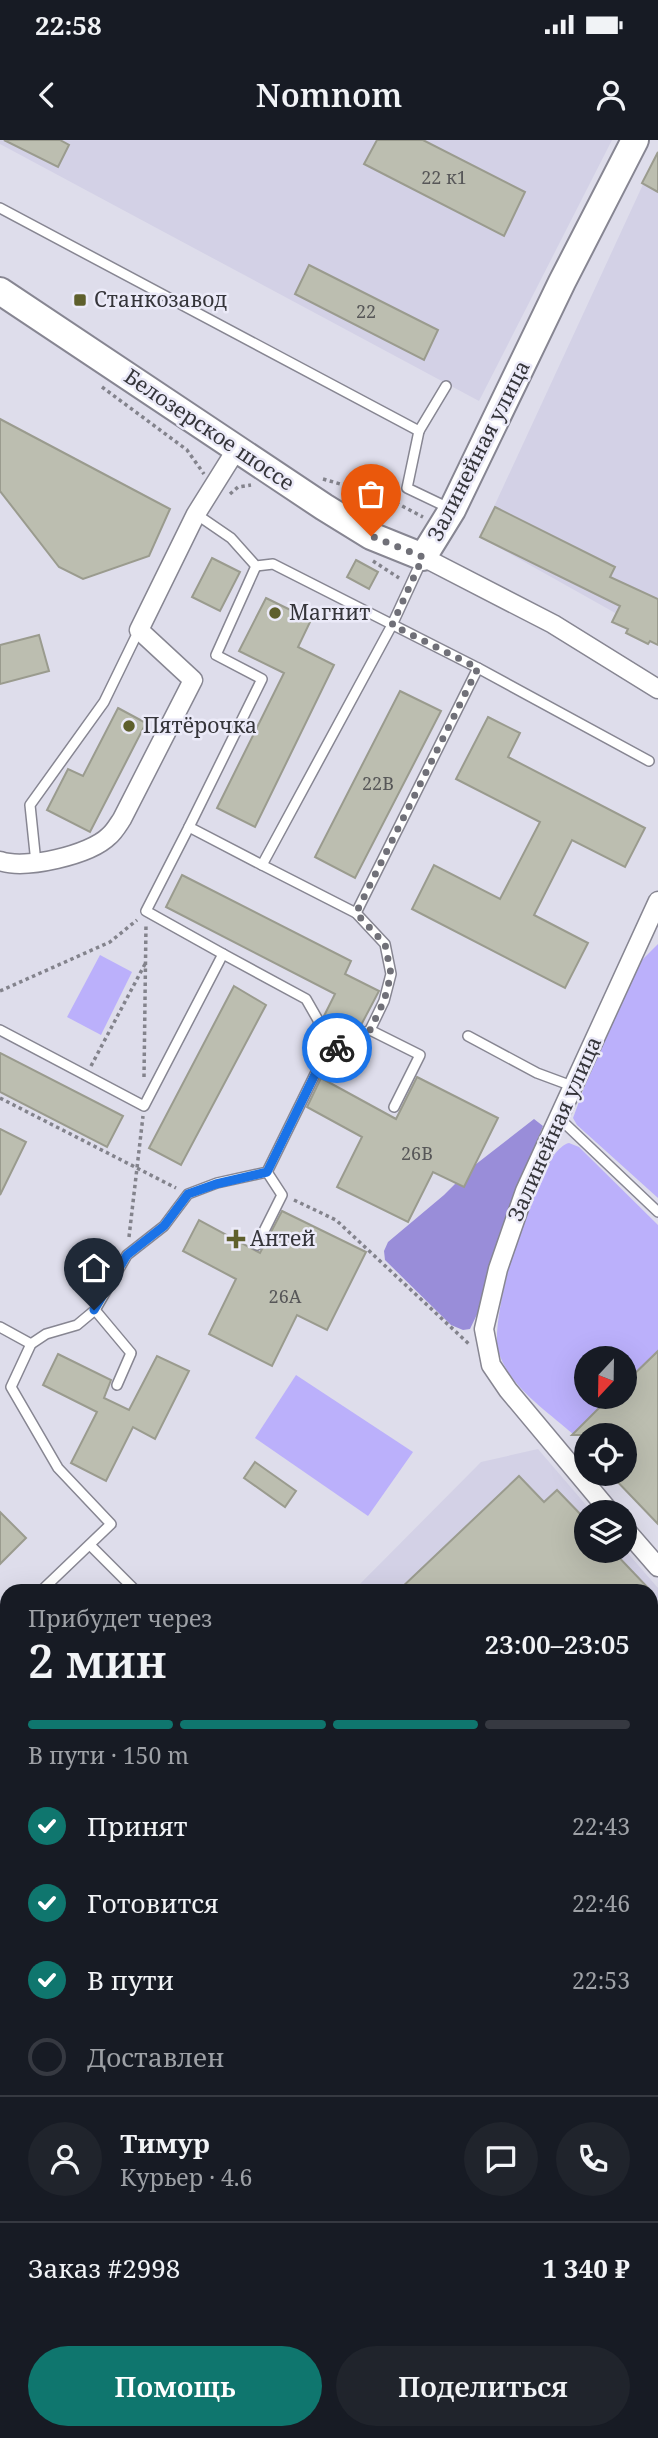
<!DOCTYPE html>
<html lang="ru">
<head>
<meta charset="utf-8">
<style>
	:root { --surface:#171b24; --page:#20242c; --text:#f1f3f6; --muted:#9ea1a6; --line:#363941; --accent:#0f766e }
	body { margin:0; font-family:"Noto Serif",serif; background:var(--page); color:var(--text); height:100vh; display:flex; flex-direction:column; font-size:26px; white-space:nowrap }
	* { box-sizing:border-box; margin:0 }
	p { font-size:23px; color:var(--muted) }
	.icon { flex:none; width:38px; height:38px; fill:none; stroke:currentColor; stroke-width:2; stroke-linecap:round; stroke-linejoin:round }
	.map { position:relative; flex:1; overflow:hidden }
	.details { position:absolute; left:0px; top:1444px; width:658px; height:856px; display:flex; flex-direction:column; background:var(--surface); border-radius:21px 21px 0 0; box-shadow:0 7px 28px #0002 }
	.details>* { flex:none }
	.needle { width:46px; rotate:202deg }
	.buttons { position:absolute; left:574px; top:1206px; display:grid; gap:14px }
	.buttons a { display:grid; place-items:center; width:63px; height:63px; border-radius:50%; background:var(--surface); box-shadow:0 7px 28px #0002; font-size:35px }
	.pin { position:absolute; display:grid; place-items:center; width:60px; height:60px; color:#fff; margin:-72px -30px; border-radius:50% 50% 50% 0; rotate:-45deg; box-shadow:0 0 7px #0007 }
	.pin .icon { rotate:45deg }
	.courier { position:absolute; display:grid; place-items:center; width:70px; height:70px; margin:-35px; border:5px solid #1a73e8; border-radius:50%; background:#fff; color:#222; box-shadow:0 2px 9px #0007 }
	.summary em { font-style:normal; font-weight:600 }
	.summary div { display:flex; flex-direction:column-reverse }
	.summary { display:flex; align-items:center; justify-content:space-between; height:119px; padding:0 28px }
	h1 { font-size:46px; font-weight:600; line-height:52px }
	.bar { display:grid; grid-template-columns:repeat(4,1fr); gap:10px 7px; align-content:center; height:84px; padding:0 28px }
	.bar i { height:9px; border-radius:5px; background:var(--line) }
	.bar .active { background:var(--accent) }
	.bar p { grid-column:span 4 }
	.line { display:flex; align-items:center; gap:18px; padding:0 28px; border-top:2px solid var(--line) }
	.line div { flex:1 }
	.round { display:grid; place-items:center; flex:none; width:74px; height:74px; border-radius:37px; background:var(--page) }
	ol { padding:0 28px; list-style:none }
	li { display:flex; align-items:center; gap:21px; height:77px }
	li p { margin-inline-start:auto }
	li .icon { padding:7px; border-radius:50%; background:var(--accent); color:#fff; stroke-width:4 }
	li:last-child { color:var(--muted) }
	li i { width:38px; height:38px; border:4px solid var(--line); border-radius:50% }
	.button { display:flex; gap:14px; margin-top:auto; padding:14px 28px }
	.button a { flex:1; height:80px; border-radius:42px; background:var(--accent); color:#fff; font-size:28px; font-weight:600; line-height:80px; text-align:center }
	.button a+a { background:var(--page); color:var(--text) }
	.status { display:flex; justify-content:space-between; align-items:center; height:49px; padding:0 35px; background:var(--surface); direction:ltr }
	.status svg { height:19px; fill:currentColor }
	header { display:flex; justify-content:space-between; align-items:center; height:91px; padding:0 28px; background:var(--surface); font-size:32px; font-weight:600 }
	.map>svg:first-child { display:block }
</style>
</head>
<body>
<div class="status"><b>22:58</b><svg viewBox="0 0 49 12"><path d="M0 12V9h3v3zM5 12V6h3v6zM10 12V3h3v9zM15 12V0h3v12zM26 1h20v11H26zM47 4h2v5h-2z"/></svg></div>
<header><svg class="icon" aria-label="back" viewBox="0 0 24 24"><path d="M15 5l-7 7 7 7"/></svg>Nomnom<svg class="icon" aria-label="person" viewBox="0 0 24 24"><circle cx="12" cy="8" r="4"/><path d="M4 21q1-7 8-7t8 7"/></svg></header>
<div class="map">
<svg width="658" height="2298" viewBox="0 0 658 2298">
	<rect width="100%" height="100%" fill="#deddeb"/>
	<g fill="#d3d1e6">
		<polygon points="0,0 612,0 479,261 0,4"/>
		<polygon points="658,12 658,497 480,397"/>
		<polygon points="538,1309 592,1372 586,1372 586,1410 625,1410 658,1448 658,1556 651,1563 651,1451 353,1451 481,1322"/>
	</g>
	<g fill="#bbb0fb">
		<polygon points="658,804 658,1058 577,985 573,978 605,891 637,825"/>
		<polygon points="100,815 132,832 101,895 67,877"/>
		<path d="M 569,1003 L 579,1007 L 658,1085 L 658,1211 L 625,1243 L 625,1218 L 586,1218 L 586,1256 L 611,1257 L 573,1294 C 547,1271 508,1246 498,1210 C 489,1177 536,1010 569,1003 Z"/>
		<polygon points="296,1235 413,1312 368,1376 255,1298"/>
	</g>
	<g fill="#998dd9">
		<polygon points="534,979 543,986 512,1062 481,1166 470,1189 463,1190 451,1185 385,1120 384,1111 388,1102 444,1055 471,1028"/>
		<polygon points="7,1539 7,1758 0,1765 0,1544"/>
	</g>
	<g fill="#bcbeb0" stroke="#9a9b8e" stroke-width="2">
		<polygon points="4,0 60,0 69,5 58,27"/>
		<polygon points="377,0 423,0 525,52 504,96 364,24"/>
		<polygon points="658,12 658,52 642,43"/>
		<polygon points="309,125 438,190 424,220 295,154"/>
		<polygon points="0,279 170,369 149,416 83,439 59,427 0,351"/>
		<polygon points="495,367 615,427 610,437 658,459 658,505 650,501 648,504 626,493 628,489 612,482 620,466 480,397"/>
		<polygon points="212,418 240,432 220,471 192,457"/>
		<polygon points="356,420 378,432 369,449 347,437"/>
		<polygon points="266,458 311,480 298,507 334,525 255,687 217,668 284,533 239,511"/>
		<polygon points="39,495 49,531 0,544 0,505"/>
		<polygon points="400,551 441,571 355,738 315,717"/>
		<polygon points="118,568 146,583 90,692 47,670 68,629 83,636"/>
		<polygon points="488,577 520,593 508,617 645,688 625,727 572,700 534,775 588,803 565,848 412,769 434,725 500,759 540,682 456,639"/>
		<polygon points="182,735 351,821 345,834 379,851 360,887 350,893 325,881 324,876 335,854 166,767"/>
		<polygon points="234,846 266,865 181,1025 149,1008"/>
		<polygon points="0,913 123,976 107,1007 0,952"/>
		<polygon points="417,937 498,978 464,1047 433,1032 408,1082 337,1047 362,997 307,967 321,938 396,979"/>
		<polygon points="0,989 26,1002 0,1055"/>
		<polygon points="282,1071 366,1112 327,1190 297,1175 272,1226 209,1194 236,1139 183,1111 199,1080 260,1113"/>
		<polygon points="658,1211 658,1384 610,1334 625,1334 625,1295 572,1295 611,1256 625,1256 625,1243"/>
		<polygon points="58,1214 111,1240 104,1258 129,1270 157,1216 189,1231 155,1299 133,1287 106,1341 71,1323 97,1272 43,1245"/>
		<polygon points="255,1322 296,1351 285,1367 244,1338"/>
		<polygon points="519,1336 544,1362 557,1350 586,1380 586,1410 612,1410 651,1451 398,1451"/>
		<polygon points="0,1372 26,1398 0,1424"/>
	</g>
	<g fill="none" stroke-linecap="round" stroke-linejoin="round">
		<g stroke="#878692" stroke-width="12">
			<g id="lane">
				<polyline points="0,68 419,291 446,246"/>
				<polyline points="419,291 407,348 451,369"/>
				<polyline points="196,374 231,398 256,426 273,424 478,528 649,621"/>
				<polyline points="256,426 216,515 262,539 189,687 262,725"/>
				<polyline points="36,723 30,665 104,562 139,490"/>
				<polyline points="356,773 478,528"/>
				<polyline points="223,814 306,859 318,880 325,914"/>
				<polyline points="0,890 144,966 223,814 146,771 189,687"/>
				<polyline points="370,890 420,915 394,967"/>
				<polyline points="468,896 537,933 572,946"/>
				<polyline points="558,977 658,1072"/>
				<polyline points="257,1105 282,1055 267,1032"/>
				<polyline points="95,1170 131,1213 117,1245"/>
				<polyline points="0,1187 31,1204"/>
				<polyline points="90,1405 136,1451"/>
				<polyline points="41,1451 111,1384 58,1328 11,1247 31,1204 46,1194 77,1185 95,1170 127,1115 164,1086 188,1054 217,1043 267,1032 325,914 370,890 384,861 391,834 385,804 356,773 262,725 392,485 422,420"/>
				<polyline points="0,1490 7,1484"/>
				<polyline points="651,1628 658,1620"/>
				<polyline points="651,1929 658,1979"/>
				<polyline points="651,2011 658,1998"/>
				<polyline points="269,2292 274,2298"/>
			</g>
		</g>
		<g stroke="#878692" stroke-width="21">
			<g id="street">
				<polyline points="423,417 553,484 658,549"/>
				<path d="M 0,721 C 25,730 90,715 109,696 C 114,692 118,685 122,679 L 193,540 L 139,490 L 196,374 L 236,310"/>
				<polyline points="610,1372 508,1250 491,1225 484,1189 498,1129 525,1051 658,761"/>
				<polyline points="625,1389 658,1427"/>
			</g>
		</g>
		<g stroke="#878692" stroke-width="30">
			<polyline id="secondary" points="0,151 324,367 371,396 423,417 452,370 562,142 635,0"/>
		</g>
		<g stroke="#83838c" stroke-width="3.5" stroke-dasharray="3.5 3.5" stroke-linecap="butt">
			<polyline points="102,247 187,310 204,334"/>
			<polyline points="323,339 385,357 423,377"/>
			<polyline points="230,354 238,347 251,345"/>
			<polyline points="373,421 399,438"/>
			<polyline points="0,851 110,802 137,780"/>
			<polyline points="91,926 145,824"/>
			<polyline points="144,937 146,784"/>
			<polyline points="0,958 176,1048"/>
			<polyline points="294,1060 336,1080 470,1205"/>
			<polyline points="129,1097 143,976"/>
		</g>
		<use href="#lane" stroke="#fff" stroke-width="9"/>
		<use href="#street" stroke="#fff" stroke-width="18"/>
		<use href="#secondary" stroke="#fff" stroke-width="26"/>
		<g stroke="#7f7f88" stroke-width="5" stroke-dasharray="3.5 7" stroke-linecap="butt">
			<polyline points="651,1586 658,1580"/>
			<polyline points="0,2202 7,2195"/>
		</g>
	</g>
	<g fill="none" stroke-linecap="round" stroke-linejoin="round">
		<polyline stroke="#707078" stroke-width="7" stroke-dasharray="0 12.6" points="337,908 370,890 384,861 391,834 385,804 356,773 478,528 392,485 423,417 371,396"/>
		<polyline stroke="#1a73e8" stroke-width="9" points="94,1170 127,1115 164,1086 188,1054 216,1044 267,1032 325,914 337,908"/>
	</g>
	<g fill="#5e5f2c" stroke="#ebeaf8" stroke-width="2.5">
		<rect x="73" y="153" width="14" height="14" rx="3.5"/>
		<circle cx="275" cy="473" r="7"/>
		<circle cx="129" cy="586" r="7"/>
		<path d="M232.5 1088.5h7v7h7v7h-7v7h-7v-7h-7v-7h7z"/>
	</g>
	<g text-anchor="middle" stroke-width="5" stroke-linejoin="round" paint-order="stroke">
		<g font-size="18" fill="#575758">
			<text x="444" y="44">22 к1</text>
			<text x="366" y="178">22</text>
			<text x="378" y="650">22В</text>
			<text x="417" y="1020">26В</text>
			<text x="285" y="1163">26А</text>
		</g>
		<g font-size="21" fill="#35353a" stroke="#ebeaf8" text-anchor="start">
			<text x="94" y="167">Станкозавод</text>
			<text x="289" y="480">Магнит</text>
			<text x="143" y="593">Пятёрочка</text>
			<text x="250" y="1106">Антей</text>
		</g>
		<g font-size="21" fill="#35353a" stroke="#ebeaf8">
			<text transform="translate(209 290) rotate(34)" y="7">Белозерское шоссе</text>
			<text transform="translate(479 311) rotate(-63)" y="7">Залинейная улица</text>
			<text transform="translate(555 989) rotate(-66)" y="7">Залинейная улица</text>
		</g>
	</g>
</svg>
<div class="buttons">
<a><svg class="needle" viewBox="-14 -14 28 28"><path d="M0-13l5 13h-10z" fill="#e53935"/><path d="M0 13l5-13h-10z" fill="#9ea1a6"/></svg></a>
<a><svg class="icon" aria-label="locate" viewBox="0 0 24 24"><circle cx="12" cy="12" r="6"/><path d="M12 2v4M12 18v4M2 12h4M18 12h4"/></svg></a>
<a><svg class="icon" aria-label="layers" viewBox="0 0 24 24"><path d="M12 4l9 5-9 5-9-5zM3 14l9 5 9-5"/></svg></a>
</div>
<div class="pin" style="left:371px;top:396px;background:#ea580c"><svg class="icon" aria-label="bag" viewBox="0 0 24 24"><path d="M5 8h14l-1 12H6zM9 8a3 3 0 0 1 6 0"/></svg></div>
<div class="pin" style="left:94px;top:1170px;background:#1f2937"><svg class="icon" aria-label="home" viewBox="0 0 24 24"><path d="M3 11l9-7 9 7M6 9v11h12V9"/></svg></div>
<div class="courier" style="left:337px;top:908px"><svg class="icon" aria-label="bike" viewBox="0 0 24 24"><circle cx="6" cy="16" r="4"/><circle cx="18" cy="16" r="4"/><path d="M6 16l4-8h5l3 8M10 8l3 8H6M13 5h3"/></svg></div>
<section class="details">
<div class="summary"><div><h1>2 мин</h1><p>Прибудет через</p></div><em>23:00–23:05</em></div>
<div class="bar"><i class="active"></i><i class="active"></i><i class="active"></i><i></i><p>В пути · 150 m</p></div>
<ol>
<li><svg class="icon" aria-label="check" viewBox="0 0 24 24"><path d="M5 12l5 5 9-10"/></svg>Принят<p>22:43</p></li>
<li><svg class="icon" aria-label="check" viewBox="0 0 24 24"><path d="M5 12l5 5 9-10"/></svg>Готовится<p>22:46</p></li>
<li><svg class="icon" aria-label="check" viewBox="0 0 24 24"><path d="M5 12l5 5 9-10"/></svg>В пути<p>22:53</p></li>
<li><i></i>Доставлен</li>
</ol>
<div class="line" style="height:126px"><a class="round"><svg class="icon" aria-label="person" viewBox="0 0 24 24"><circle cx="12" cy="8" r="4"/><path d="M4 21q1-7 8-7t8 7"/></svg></a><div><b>Тимур</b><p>Курьер · 4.6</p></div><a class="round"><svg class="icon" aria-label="chat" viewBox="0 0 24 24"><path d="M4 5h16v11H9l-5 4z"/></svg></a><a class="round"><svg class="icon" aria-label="phone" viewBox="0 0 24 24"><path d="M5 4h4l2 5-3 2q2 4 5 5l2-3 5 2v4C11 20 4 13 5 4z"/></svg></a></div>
<div class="line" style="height:91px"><div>Заказ #2998</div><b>1 340 ₽</b></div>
<div class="button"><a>Помощь</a><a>Поделиться</a></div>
</section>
</div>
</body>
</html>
